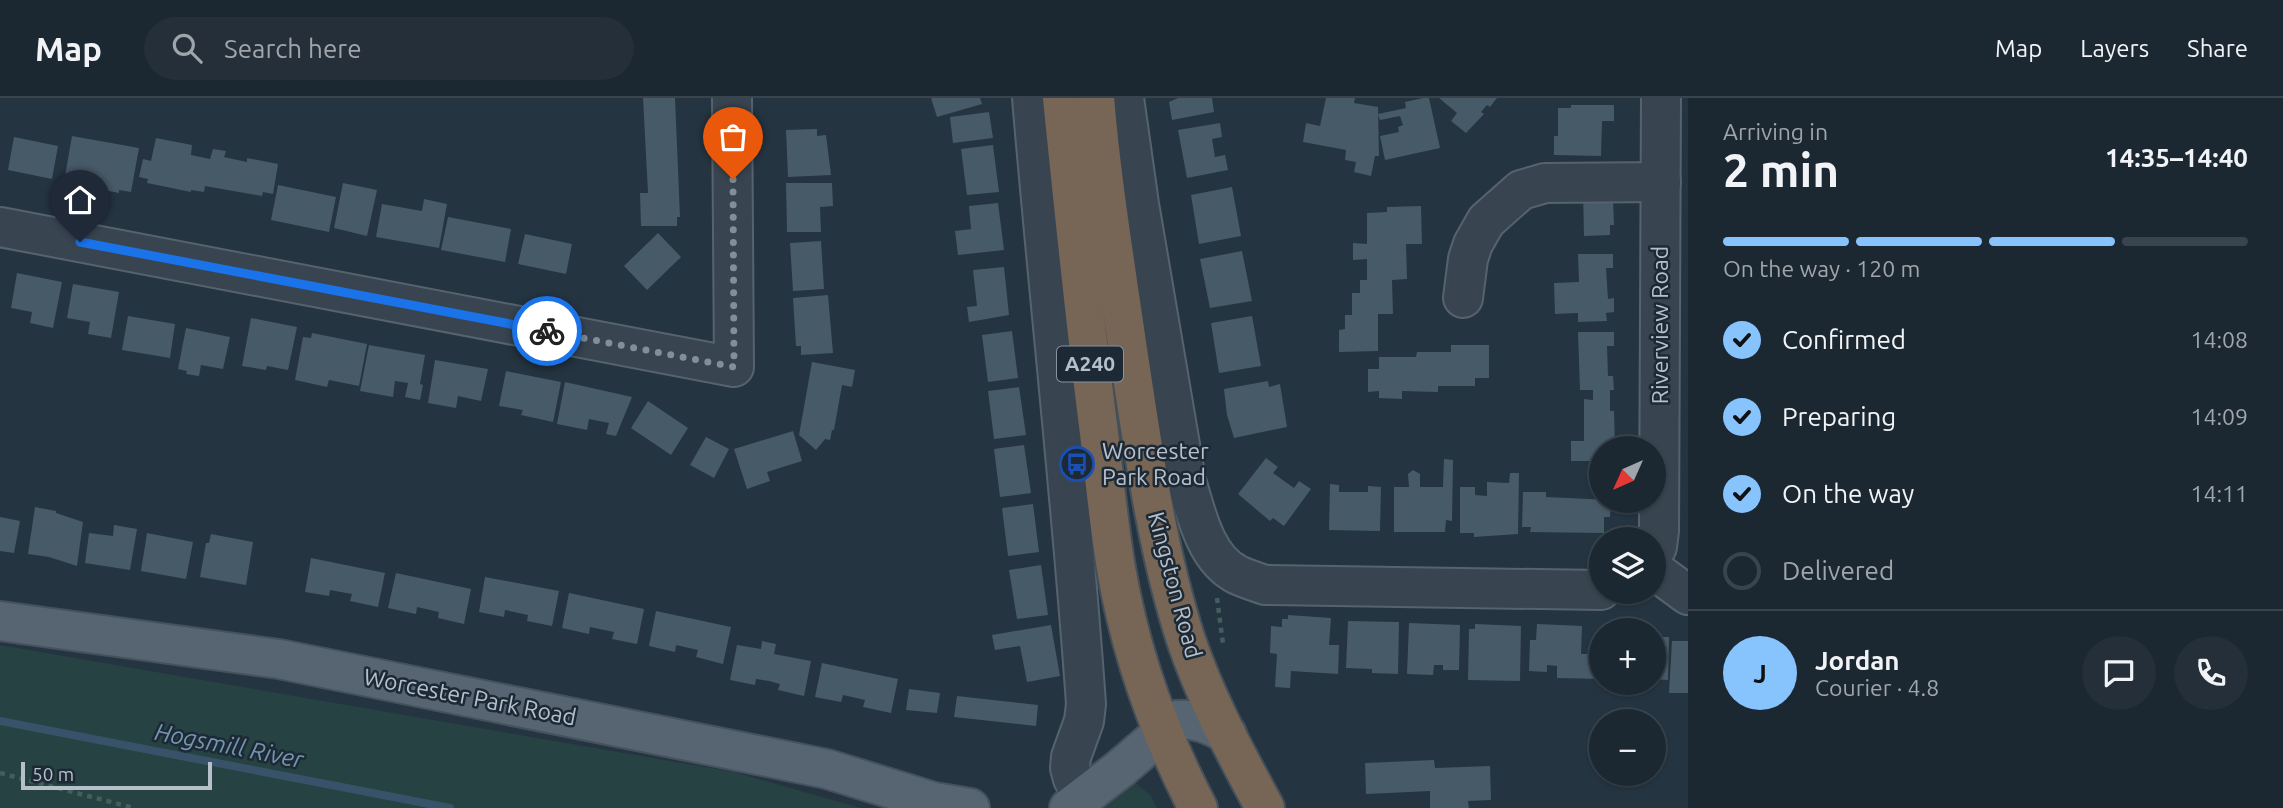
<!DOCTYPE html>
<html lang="en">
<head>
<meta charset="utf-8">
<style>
	:root { --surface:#1b2731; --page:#242f39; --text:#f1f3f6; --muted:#a0a5ab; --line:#39444d; --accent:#87c4fe }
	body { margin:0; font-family:Ubuntu,sans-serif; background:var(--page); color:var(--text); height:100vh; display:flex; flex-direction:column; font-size:26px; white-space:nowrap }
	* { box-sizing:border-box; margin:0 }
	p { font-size:23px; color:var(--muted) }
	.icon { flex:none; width:38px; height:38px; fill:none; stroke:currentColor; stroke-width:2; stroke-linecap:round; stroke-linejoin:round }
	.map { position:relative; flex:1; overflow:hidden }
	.side { display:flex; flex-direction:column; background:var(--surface); width:595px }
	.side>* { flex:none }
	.needle { width:46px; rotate:225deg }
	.tools { position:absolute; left:1589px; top:338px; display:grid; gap:14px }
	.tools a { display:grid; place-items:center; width:77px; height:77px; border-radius:50%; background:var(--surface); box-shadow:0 2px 5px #0004,0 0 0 2px var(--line); font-size:35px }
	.scale { position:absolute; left:21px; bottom:18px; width:191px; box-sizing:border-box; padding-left:7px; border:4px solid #b5c0cb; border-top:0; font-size:19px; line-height:24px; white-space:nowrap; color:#b5c0cb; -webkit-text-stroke:5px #1d2a36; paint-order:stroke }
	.pin { position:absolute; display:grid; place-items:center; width:60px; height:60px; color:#fff; margin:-72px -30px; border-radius:50% 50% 50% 0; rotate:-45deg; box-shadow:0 0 7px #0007 }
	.pin .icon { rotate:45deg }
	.courier { position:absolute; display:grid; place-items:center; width:70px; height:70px; margin:-35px; border:5px solid #1a73e8; border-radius:50%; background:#fff; color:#222; box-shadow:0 2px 9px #0007 }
	.overview em { font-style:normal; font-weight:700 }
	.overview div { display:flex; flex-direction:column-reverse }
	.overview { display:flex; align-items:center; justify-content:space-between; height:119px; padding:0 35px }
	h1 { font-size:46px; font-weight:700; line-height:52px }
	.bar { display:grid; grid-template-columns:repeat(4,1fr); gap:10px 7px; align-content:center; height:84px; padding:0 35px }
	.bar i { height:9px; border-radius:5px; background:var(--line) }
	.bar .on { background:var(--accent) }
	.bar p { grid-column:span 4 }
	.line { display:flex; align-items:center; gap:18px; padding:0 35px; border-top:2px solid var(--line) }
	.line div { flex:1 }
	.round { display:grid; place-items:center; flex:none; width:74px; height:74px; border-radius:37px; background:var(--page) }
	ol { padding:0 35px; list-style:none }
	li { display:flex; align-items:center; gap:21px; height:77px }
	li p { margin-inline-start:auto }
	li .icon { padding:7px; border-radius:50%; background:var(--accent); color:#111; stroke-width:4 }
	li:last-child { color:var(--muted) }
	li i { width:38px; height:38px; border:4px solid var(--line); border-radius:50% }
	header { display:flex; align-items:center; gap:42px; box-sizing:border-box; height:98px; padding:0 35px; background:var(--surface); border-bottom:2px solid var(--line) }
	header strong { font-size:33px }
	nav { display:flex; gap:38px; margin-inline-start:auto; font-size:24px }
	.search { width:490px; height:63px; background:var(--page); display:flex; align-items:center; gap:18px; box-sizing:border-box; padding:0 24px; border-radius:38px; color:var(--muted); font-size:26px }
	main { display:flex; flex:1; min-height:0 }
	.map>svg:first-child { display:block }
</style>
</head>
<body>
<header>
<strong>Map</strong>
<div class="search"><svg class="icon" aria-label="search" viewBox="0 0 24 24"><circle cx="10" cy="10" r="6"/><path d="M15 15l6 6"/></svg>Search here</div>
<nav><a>Map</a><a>Layers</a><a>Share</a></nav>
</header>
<main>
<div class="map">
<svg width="1688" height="710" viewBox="0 0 1688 710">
	<rect width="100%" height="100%" fill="#243441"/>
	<g fill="#264242">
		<polygon points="0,547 734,674 861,710 0,710"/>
		<polygon points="1133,683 1151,698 1157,710 1094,710"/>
	</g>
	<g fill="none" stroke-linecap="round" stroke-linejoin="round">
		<polyline stroke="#375269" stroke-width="8" points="0,623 450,710"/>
	</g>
	<g fill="#475a68">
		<polygon points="643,0 675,0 679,95 680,119 677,119 677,128 641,128 640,95 648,95"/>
		<polygon points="931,0 980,0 982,6 937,19"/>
		<polygon points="1178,0 1212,0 1214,14 1172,22 1169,4"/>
		<polygon points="1326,0 1355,0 1354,5 1378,9 1379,58 1375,58 1371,78 1354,74 1356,64 1345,62 1346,52 1303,44 1306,25 1320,28"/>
		<polygon points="1423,0 1429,0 1440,50 1385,62 1380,38 1399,34 1398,29 1403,27 1400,18 1380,22 1378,16 1406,10 1405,4"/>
		<polygon points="1439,0 1497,0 1490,9 1487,7 1481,14 1484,16 1466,35 1451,23 1457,15"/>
		<polygon points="1571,7 1614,7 1614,23 1602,23 1601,58 1554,57 1554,38 1558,38 1558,10 1571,10"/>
		<polygon points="989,14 993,40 953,45 950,19"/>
		<polygon points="1220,25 1222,39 1212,41 1215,59 1225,57 1228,72 1187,80 1178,32"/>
		<polygon points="817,31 817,38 826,37 831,77 788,79 786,32"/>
		<polygon points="72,38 139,50 131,94 119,92 119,95 64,84"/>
		<polygon points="14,39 58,48 52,81 8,72"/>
		<polygon points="156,40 192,47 191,57 210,61 213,51 226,53 224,59 247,64 247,60 278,66 273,96 263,94 262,98 205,88 204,94 191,92 191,94 147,85 148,81 139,79 143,61 151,63"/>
		<polygon points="993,47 999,94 967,97 961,51"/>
		<polygon points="343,85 377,92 367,138 334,130"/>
		<polygon points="786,85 832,85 833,108 820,109 821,134 787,134"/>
		<polygon points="278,87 336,99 329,134 271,122"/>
		<polygon points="1232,89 1241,138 1199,146 1191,97"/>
		<polygon points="1583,93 1613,102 1614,127 1610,127 1610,137 1584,138"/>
		<polygon points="424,101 447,106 439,150 376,139 382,106 422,113"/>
		<polygon points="998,105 1004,152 958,157 955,133 971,131 969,108"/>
		<polygon points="1421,108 1422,146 1406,146 1407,181 1392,182 1393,216 1378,216 1378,253 1339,254 1339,232 1345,231 1345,217 1352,217 1352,195 1360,195 1360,182 1367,182 1367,161 1353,162 1353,145 1367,146 1367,115 1387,114 1387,109"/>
		<polygon points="448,119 511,131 505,164 441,152"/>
		<polygon points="658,135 681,159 647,192 624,168"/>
		<polygon points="525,136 572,146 566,176 518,166"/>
		<polygon points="821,143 824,191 793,193 790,145"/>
		<polygon points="1242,153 1252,203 1210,210 1200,161"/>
		<polygon points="1578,156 1613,156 1613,170 1606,170 1608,201 1614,200 1614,214 1606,215 1607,223 1578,224 1578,215 1555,216 1554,185 1579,184"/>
		<polygon points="1004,169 1009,217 969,224 967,209 977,208 973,172"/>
		<polygon points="17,175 62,184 53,230 30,225 32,214 11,210"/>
		<polygon points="73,186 119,194 111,240 88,236 90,224 67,220"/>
		<polygon points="828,197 833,255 801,257 801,248 796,248 793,200"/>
		<polygon points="128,218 175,226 170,260 122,252"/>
		<polygon points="1252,218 1261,268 1219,275 1211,225"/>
		<polygon points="251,220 297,229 288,272 267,268 266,272 242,268"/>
		<polygon points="186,230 230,239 223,271 201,267 199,278 186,276 187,273 178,271"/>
		<polygon points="1012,233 1018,280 988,284 982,237"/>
		<polygon points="1578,234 1614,234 1614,248 1607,248 1608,278 1613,278 1614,292 1610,292 1610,313 1614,313 1615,350 1601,350 1601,363 1571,363 1571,343 1584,343 1584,301 1593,302 1593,292 1580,292"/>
		<polygon points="312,235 367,246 359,288 329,282 327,289 295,282 303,239 311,240"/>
		<polygon points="369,247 425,257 420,286 423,287 420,302 405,299 408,285 395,283 393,299 360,293"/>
		<polygon points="1451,247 1489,247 1489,280 1475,280 1475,288 1438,288 1438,294 1402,293 1402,301 1379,300 1379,293 1368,294 1368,271 1379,271 1379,259 1416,259 1417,254 1451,254"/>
		<polygon points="435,262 488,271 481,303 458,298 456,310 428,305"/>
		<polygon points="812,264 855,272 852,289 842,287 834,332 832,332 830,342 825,341 816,352 799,337"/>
		<polygon points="506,273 561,284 553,324 521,317 523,312 499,308"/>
		<polygon points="1268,283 1269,289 1280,286 1287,329 1234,340 1227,317 1224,291"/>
		<polygon points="565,284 632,299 616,338 606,336 609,325 589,321 587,332 557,326"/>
		<polygon points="1019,289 1026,337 994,341 988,293"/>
		<polygon points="648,303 688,330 671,357 631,330"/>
		<polygon points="793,333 802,363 767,374 770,383 747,391 734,351"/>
		<polygon points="706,339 729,351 714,380 690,367"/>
		<polygon points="1024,347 1031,395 1000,399 994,351"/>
		<polygon points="1266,360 1278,369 1273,375 1294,390 1299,383 1311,391 1284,428 1273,420 1270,423 1238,396"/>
		<polygon points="1444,361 1453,362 1452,423 1446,422 1445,434 1394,434 1394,389 1409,389 1408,376 1413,372 1420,376 1420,389 1443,389"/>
		<polygon points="1510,375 1519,375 1518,436 1474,439 1474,435 1460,435 1460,389 1475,389 1475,397 1487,398 1487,384 1509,385"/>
		<polygon points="1330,386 1339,387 1339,394 1368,394 1368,388 1381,389 1380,433 1329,432"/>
		<polygon points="1523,394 1546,394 1546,399 1611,402 1610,419 1604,419 1604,435 1530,434 1531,429 1522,429"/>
		<polygon points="1033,406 1039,454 1008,458 1002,410"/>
		<polygon points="35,409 56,413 56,415 83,424 77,468 49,459 28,456"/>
		<polygon points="0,419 20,423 14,455 0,453"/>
		<polygon points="114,427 137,431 130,472 85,465 89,435 113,438"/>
		<polygon points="147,435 193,444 186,481 141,473"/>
		<polygon points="211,436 253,444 246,487 200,479 206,445 209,445"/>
		<polygon points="311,460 385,475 378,509 350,503 352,496 330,492 329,498 305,494"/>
		<polygon points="1041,467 1048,517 1017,521 1009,472"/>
		<polygon points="396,475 471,491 464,526 438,520 439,514 417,509 416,516 388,510"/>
		<polygon points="485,479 559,493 552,528 527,523 528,517 505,512 504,519 479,514"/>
		<polygon points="569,495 644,511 637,546 612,541 614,534 590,529 589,536 562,530"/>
		<polygon points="656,513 731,529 723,566 696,559 698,552 676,547 675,554 649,548"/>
		<polygon points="1288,517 1331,520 1329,547 1339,547 1338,576 1291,573 1290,590 1275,589 1277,556 1270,555 1271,528 1282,529 1282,521 1288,521"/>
		<polygon points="1348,523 1399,524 1398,576 1372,575 1372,571 1346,570"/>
		<polygon points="1409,525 1460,527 1459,572 1443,572 1443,567 1434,567 1433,577 1407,576"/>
		<polygon points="1475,526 1521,528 1520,583 1468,582 1469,531 1475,531"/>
		<polygon points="1537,526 1582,528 1581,556 1595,556 1601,571 1601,581 1557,580 1557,568 1547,567 1547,574 1529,573 1530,542 1536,542"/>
		<polygon points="1051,527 1060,578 1027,584 1020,548 995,552 992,537"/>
		<polygon points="1654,539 1669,539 1668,582 1654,581"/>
		<polygon points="762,543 776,546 774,556 811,563 804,598 778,592 780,586 769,583 756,581 755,587 730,582 737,547 761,551"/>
		<polygon points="1672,543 1688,543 1688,595 1669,595"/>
		<polygon points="822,565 898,581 891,615 863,609 865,602 843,597 841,604 815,599"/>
		<polygon points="909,591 940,595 937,615 906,612"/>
		<polygon points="957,598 1038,607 1036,628 954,619"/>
		<polygon points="1434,662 1435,670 1490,668 1491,702 1468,703 1469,710 1430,710 1430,693 1366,696 1365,665"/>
	</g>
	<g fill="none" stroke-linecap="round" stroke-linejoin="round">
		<g stroke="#56636e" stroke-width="42">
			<g id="minor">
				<path d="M 1032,0 C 1049,202 1072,404 1086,606 L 1084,623 L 1071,659 L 1070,670 L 1073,681 L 1085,698"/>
				<path d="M 1124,0 L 1139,106 L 1186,382 C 1196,415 1205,461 1238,477 C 1247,481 1256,484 1265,487 L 1601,492"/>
				<polyline points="0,129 734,269 732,0"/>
				<polyline points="1463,200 1468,161 1473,146 1486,123 1521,92 1545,85 1661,84"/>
				<polyline points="1654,454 1657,449 1659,433 1661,0"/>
				<polyline points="1654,472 1688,497"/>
			</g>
		</g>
		<g stroke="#45515d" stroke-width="42">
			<g id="major">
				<polyline points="0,523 279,561 827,671 934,704 970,710"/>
				<path d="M 1069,710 L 1120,671 L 1177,622 C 1196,620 1211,627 1227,636"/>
			</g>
		</g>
		<g stroke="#43505b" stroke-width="42">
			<g id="highway">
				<path d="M 1062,0 C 1073,109 1084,218 1098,327 C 1104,375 1108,423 1116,470 C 1130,553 1159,635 1198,710"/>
				<path d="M 1095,0 C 1102,84 1116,168 1128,252 C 1143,349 1156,449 1186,542 C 1206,601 1236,656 1265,710"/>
			</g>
		</g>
		<g stroke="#445e5e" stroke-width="4.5" stroke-dasharray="5 5" stroke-linecap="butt">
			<polyline points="1217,500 1223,546"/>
			<polyline points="0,675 134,710"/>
		</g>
		<use href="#minor" stroke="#384551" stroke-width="38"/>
		<use href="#major" stroke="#566571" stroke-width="38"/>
		<use href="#highway" stroke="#776555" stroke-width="38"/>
	</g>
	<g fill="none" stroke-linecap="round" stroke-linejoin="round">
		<polyline stroke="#828f9b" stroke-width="7" stroke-dasharray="0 12.6" points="547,233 734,269 733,81"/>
		<polyline stroke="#1a73e8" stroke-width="9" points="80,144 547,233"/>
	</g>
	<defs>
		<g id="bus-ring" transform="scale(1.75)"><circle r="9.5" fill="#1d2a36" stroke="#1a4fb4" stroke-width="1.5"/><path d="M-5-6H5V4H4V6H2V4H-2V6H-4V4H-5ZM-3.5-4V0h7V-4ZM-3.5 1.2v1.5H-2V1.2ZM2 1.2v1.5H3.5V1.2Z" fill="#1a4fb4"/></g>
	</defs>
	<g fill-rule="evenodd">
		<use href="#bus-ring" x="1077" y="366"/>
	</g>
	<g text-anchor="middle" stroke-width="5" stroke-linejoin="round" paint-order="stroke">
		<rect fill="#1d2a36" stroke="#87939e" stroke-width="2" x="1057" y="248.5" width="66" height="35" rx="5"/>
		<g font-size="21" font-weight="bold" fill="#b5c0cb">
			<text x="1090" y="273">A240</text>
		</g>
		<g font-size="23" fill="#b5c0cb" stroke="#1d2a36">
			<text transform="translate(1660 227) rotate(-90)" y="8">Riverview Road</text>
			<text transform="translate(1175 487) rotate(75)" y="8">Kingston Road</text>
			<text transform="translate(470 599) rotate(11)" y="8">Worcester Park Road</text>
		</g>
		<g font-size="23" fill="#b5c0cb" stroke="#1d2a36" text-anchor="start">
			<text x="1102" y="361">Worcester<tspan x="1102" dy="26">Park Road</tspan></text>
		</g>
		<g font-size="24" font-style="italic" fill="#7395b0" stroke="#1d2a36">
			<text transform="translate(229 648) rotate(11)" y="8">Hogsmill River</text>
		</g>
	</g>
</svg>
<div class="tools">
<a><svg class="needle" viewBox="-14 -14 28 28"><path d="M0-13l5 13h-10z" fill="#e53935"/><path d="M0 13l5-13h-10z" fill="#a0a5ab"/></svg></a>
<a><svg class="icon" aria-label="layers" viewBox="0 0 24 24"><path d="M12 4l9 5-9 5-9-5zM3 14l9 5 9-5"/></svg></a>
<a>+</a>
<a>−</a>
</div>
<div class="scale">50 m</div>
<div class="pin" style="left:733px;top:81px;background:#ea580c"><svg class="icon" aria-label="bag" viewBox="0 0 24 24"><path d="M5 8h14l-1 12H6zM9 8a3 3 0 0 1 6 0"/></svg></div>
<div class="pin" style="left:80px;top:144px;background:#1f2937"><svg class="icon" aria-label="home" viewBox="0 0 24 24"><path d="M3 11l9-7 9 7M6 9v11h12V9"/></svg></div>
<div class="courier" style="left:547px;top:233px"><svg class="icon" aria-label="bike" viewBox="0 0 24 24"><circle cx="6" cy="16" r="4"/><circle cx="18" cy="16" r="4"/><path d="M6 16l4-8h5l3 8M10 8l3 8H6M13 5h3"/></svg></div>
</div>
<section class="side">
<div class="overview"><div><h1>2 min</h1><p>Arriving in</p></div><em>14:35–14:40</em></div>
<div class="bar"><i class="on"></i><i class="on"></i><i class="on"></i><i></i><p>On the way · 120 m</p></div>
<ol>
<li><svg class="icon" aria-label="check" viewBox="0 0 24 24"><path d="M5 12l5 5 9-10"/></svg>Confirmed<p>14:08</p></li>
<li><svg class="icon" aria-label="check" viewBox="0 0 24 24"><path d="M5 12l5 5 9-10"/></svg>Preparing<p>14:09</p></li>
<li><svg class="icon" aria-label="check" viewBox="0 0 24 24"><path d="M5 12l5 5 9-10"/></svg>On the way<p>14:11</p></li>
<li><i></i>Delivered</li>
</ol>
<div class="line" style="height:126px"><b class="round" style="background:var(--accent);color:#111">J</b><div><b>Jordan</b><p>Courier · 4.8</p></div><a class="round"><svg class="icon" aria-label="chat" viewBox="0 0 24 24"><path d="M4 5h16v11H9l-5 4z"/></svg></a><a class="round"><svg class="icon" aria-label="phone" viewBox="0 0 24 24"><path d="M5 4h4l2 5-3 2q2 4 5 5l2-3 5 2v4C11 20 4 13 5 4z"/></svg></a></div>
</section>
</main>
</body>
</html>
